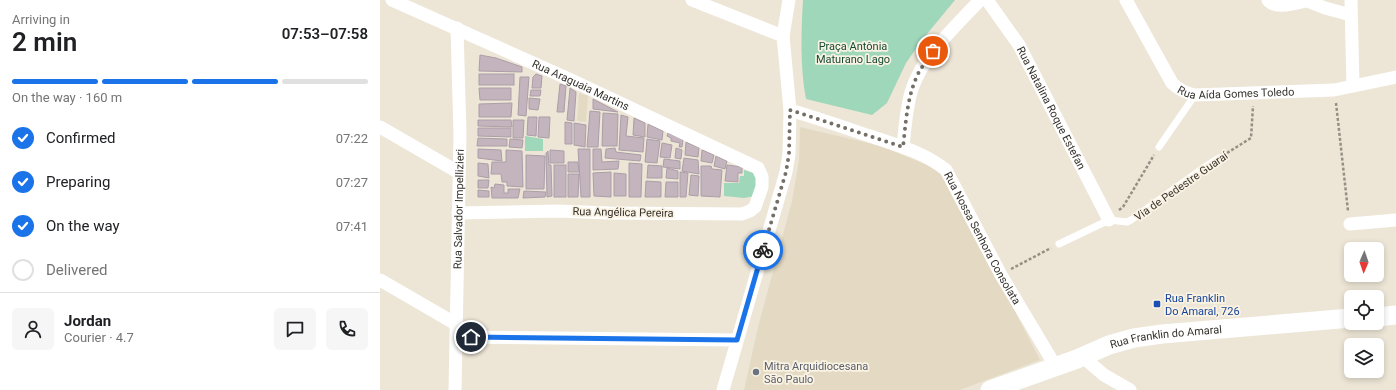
<!DOCTYPE html>
<html lang="en">
<head>
<meta charset="utf-8">
<style>
	:root { --surface:#fff; --page:#f6f6f6; --text:#202124; --muted:#757577; --line:#e0e0e0; --accent:#1a73e8 }
	body { margin:0; font-family:Roboto,sans-serif; background:var(--page); color:var(--text); height:100vh; display:flex; flex-direction:column; font-size:15px; white-space:nowrap }
	* { box-sizing:border-box; margin:0 }
	p { font-size:13px; color:var(--muted) }
	.icon { flex:none; width:22px; height:22px; fill:none; stroke:currentColor; stroke-width:2; stroke-linecap:round; stroke-linejoin:round }
	.map { position:relative; flex:1; overflow:hidden }
	.details { display:flex; flex-direction:column; background:var(--surface); width:380px }
	.details>* { flex:none }
	.needle { width:26px; rotate:182deg }
	.fabs { position:absolute; left:964px; top:242px; display:grid; gap:8px }
	.fabs a { display:grid; place-items:center; width:40px; height:40px; border-radius:6px; background:var(--surface); box-shadow:0 2px 6px #0003; font-size:20px }
	.pin { position:absolute; display:grid; place-items:center; width:34px; height:34px; color:#fff; margin:-17px; border:2px solid #fff; border-radius:50%; box-shadow:0 1px 4px #0007 }
	.courier { position:absolute; display:grid; place-items:center; width:40px; height:40px; margin:-20px; border:3px solid #1a73e8; border-radius:50%; background:#fff; color:#222; box-shadow:0 1px 5px #0007 }
	.overview em { font-style:normal; font-weight:600 }
	.overview div { display:flex; flex-direction:column-reverse }
	.overview { display:flex; align-items:center; justify-content:space-between; height:68px; padding:0 12px }
	h1 { font-size:26px; font-weight:600; line-height:30px }
	.bar { display:grid; grid-template-columns:repeat(4,1fr); gap:6px 4px; align-content:center; height:48px; padding:0 12px }
	.bar i { height:5px; border-radius:3px; background:var(--line) }
	.bar .on { background:var(--accent) }
	.bar p { grid-column:span 4 }
	.line { display:flex; align-items:center; gap:10px; padding:0 12px; border-top:1px solid var(--line) }
	.line div { flex:1 }
	.round { display:grid; place-items:center; flex:none; width:42px; height:42px; border-radius:6px; background:var(--page) }
	ol { padding:0 12px; list-style:none }
	li { display:flex; align-items:center; gap:12px; height:44px }
	li p { margin-inline-start:auto }
	li .icon { padding:4px; border-radius:50%; background:var(--accent); color:#fff; stroke-width:4 }
	li:last-child { color:var(--muted) }
	li i { width:22px; height:22px; border:2px solid var(--line); border-radius:50% }
	main { display:flex; flex:1; min-height:0 }
	.map>svg:first-child { display:block }
</style>
</head>
<body>
<main>
<section class="details">
<div class="overview"><div><h1>2 min</h1><p>Arriving in</p></div><em>07:53–07:58</em></div>
<div class="bar"><i class="on"></i><i class="on"></i><i class="on"></i><i></i><p>On the way · 160 m</p></div>
<ol>
<li><svg class="icon" aria-label="check" viewBox="0 0 24 24"><path d="M5 12l5 5 9-10"/></svg>Confirmed<p>07:22</p></li>
<li><svg class="icon" aria-label="check" viewBox="0 0 24 24"><path d="M5 12l5 5 9-10"/></svg>Preparing<p>07:27</p></li>
<li><svg class="icon" aria-label="check" viewBox="0 0 24 24"><path d="M5 12l5 5 9-10"/></svg>On the way<p>07:41</p></li>
<li><i></i>Delivered</li>
</ol>
<div class="line" style="height:72px"><a class="round"><svg class="icon" aria-label="person" viewBox="0 0 24 24"><circle cx="12" cy="8" r="4"/><path d="M4 21q1-7 8-7t8 7"/></svg></a><div><b>Jordan</b><p>Courier · 4.7</p></div><a class="round"><svg class="icon" aria-label="chat" viewBox="0 0 24 24"><path d="M4 5h16v11H9l-5 4z"/></svg></a><a class="round"><svg class="icon" aria-label="phone" viewBox="0 0 24 24"><path d="M5 4h4l2 5-3 2q2 4 5 5l2-3 5 2v4C11 20 4 13 5 4z"/></svg></a></div>
</section>
<div class="map">
<svg width="1016" height="390" viewBox="0 0 1016 390">
	<rect width="100%" height="100%" fill="#ede6d7"/>
	<g fill="#e4dac4">
		<polygon points="199,93 208,96 206,122 197,121"/>
		<polygon points="420,127 501,146 559,170 581,206 660,360 580,390 364,390 378,327 412,201 419,160"/>
	</g>
	<g fill="#9fd7ba">
		<path d="M 423,0 L 575,0 L 542,40 L 526,63 L 507,103 L 492,115 L 426,99 C 420,68 421,31 423,0 Z"/>
		<polygon points="145,136 163,139 163,151 145,151"/>
		<polygon points="364,170 374,173 378,178 375,196 364,198 344,196 344,183 359,183 360,176 364,176"/>
	</g>
	<g fill="#c3b4be" stroke="#ac9ea7">
		<polygon points="100,55 116,58 142,67 142,72 99,71"/>
		<rect x="99" y="74" width="35" height="11"/>
		<polygon points="156,74 162,76 161,88 152,88 153,77"/>
		<polygon points="140,77 149,77 146,116 138,115"/>
		<polygon points="180,84 186,86 184,112 177,112"/>
		<polygon points="99,88 131,88 131,100 100,100"/>
		<polygon points="190,88 196,92 194,121 187,120"/>
		<polygon points="151,90 161,90 160,96 150,96"/>
		<polygon points="149,98 160,99 158,110 149,109"/>
		<polygon points="213,99 238,112 213,109"/>
		<polygon points="132,103 131,117 99,117 99,104"/>
		<polygon points="210,111 220,112 218,147 207,147"/>
		<polygon points="223,113 238,114 237,146 222,146"/>
		<polygon points="241,115 248,117 246,136 264,138 263,152 239,150"/>
		<polygon points="148,117 157,117 156,136 147,135"/>
		<polygon points="159,117 170,117 169,138 158,137"/>
		<polygon points="254,118 265,123 265,137 253,135"/>
		<polygon points="98,120 131,120 132,127 98,126"/>
		<polygon points="133,120 144,120 143,138 133,138"/>
		<polygon points="185,122 192,123 192,144 185,144"/>
		<polygon points="194,123 206,125 205,147 194,145"/>
		<polygon points="268,124 283,131 282,140 267,137"/>
		<polygon points="98,128 131,128 131,137 98,136"/>
		<polygon points="288,133 303,139 302,147 299,147 300,143 291,141 291,138 287,136"/>
		<polygon points="98,138 127,139 127,146 97,146"/>
		<polygon points="130,139 143,140 142,148 129,147"/>
		<polygon points="267,139 280,141 277,163 265,162"/>
		<polygon points="306,142 319,148 318,157 305,155"/>
		<polygon points="282,143 292,145 290,158 280,157"/>
		<polygon points="235,148 236,152 261,155 260,161 225,158 226,149"/>
		<polygon points="296,148 302,150 301,159 295,158"/>
		<polygon points="98,149 121,150 122,161 98,158"/>
		<polygon points="198,149 210,149 210,197 201,197"/>
		<polygon points="213,149 221,149 222,162 239,161 238,169 213,170"/>
		<polygon points="126,150 142,151 143,187 127,186 127,182 122,182 121,174 111,174 112,162 126,162"/>
		<polygon points="170,150 184,151 184,163 170,163"/>
		<polygon points="322,150 334,155 332,163 321,161"/>
		<polygon points="168,151 169,165 171,165 172,196 167,197 166,153"/>
		<polygon points="146,155 165,156 164,189 146,189"/>
		<polygon points="336,156 347,161 345,169 334,166"/>
		<polygon points="304,158 318,160 319,174 302,171"/>
		<polygon points="284,159 300,161 300,169 283,167"/>
		<polygon points="188,162 198,162 199,172 188,172"/>
		<polygon points="98,163 108,164 109,178 98,176"/>
		<polygon points="249,163 262,164 261,197 249,197"/>
		<rect x="174" y="165" width="12" height="32"/>
		<polygon points="268,165 282,166 282,178 267,178"/>
		<polygon points="347,165 362,167 362,173 358,173 358,182 345,181"/>
		<polygon points="321,166 331,166 332,169 342,170 340,197 321,196"/>
		<polygon points="287,168 298,171 298,179 286,178"/>
		<polygon points="231,172 231,197 214,196 213,173"/>
		<polygon points="300,172 308,173 306,197 300,197"/>
		<polygon points="234,173 246,174 246,196 234,196"/>
		<polygon points="188,174 199,174 198,197 188,197"/>
		<polygon points="311,175 319,176 318,196 309,195"/>
		<polygon points="98,180 109,180 108,188 98,188"/>
		<polygon points="266,181 281,182 281,197 265,197"/>
		<polygon points="286,182 298,182 298,197 285,197"/>
		<polygon points="115,184 124,185 124,193 128,193 128,189 140,189 138,198 112,198 111,187 114,188"/>
		<polygon points="98,190 109,191 109,197 98,197"/>
		<polygon points="144,191 166,192 165,197 143,198"/>
	</g>
	<g fill="none" stroke-linecap="round" stroke-linejoin="round">
		<g stroke="#959085" stroke-width="2.5" stroke-dasharray="3 2" stroke-linecap="butt">
			<polyline points="956,103 968,211"/>
			<polyline points="847,153 871,138 873,106"/>
			<polyline points="739,210 743,207 774,155"/>
			<polyline points="631,269 671,248"/>
		</g>
		<g stroke="#fff" stroke-width="7">
			<polyline points="779,147 815,95"/>
			<polyline points="679,244 729,220 747,222 751,220 823,168 839,158"/>
		</g>
		<g stroke="#fff" stroke-width="13">
			<path id="s1" d="M 12,0 L 191,80 L 378,168 L 382,177 L 382,187 L 375,207 L 370,211 L 362,214 L 229,213 L 178,211 L 78,213"/>
			<polyline points="312,0 403,36"/>
			<path id="s2" d="M 607,0 L 639,45 L 729,220"/>
			<path id="s3" d="M 746,0 L 792,83 C 799,90 805,93 815,95 L 954,90 L 1016,77"/>
			<path d="M 888,0 C 895,10 916,3 926,1"/>
			<polyline points="925,0 945,8 971,15"/>
			<polyline points="971,0 973,86"/>
			<path id="s4" d="M 410,110 C 437,118 463,127 490,136 C 516,145 544,152 566,170 L 621,275 L 676,367"/>
			<polyline points="0,127 78,172"/>
			<path d="M 523,147 C 525,128 526,108 532,89 C 544,54 575,27 600,0"/>
			<polyline points="970,224 1016,220"/>
			<polyline points="0,280 76,324"/>
			<polyline points="76,337 357,340"/>
			<polyline points="703,357 724,375 750,390"/>
			<path id="s5" d="M 75,390 L 80,135 L 77,28"/>
			<polyline points="343,390 406,172 409,154 410,110 403,36 409,0"/>
		</g>
		<g stroke="#fff" stroke-width="19">
			<polyline points="997,317 1016,315"/>
			<path id="s6" d="M 610,390 L 697,359 L 729,345 L 754,338 L 782,334 L 971,318"/>
		</g>
	</g>
	<g fill="none" stroke-linecap="round" stroke-linejoin="round">
		<path stroke="#757067" stroke-width="4" stroke-dasharray="0 7.2" d="M 383,250 L 406,172 L 409,154 L 410,110 L 523,147 C 526,122 527,95 539,72 C 543,65 549,58 553,51"/>
		<polyline stroke="#1a73e8" stroke-width="5" points="91,337 357,340 383,250"/>
	</g>
	<rect fill="#1a4fb4" stroke="#faf3e4" stroke-width="1.5" x="773" y="300" width="8" height="8" rx="2"/>
	<circle fill="#6b7280" stroke="#faf3e4" stroke-width="1.5" cx="376" cy="372" r="4"/>
	<g text-anchor="middle" stroke-width="3.5" stroke-linejoin="round" paint-order="stroke">
		<g font-size="11" fill="#144a33" stroke="#faf3e4">
			<text x="473" y="50">Praça Antônia<tspan x="473" dy="13">Maturano Lago</tspan></text>
		</g>
		<g font-size="11" fill="#34312b" stroke="#faf3e4">
			<text dy="4" stroke="none"><textPath href="#s1" startOffset="207">Rua Araguaia Martins</textPath></text>
			<text dy="4" stroke="none"><textPath href="#s3" startOffset="162">Rua Aída Gomes Toledo</textPath></text>
			<text dy="4" stroke="none"><textPath href="#s2" startOffset="126">Rua Natalina Roque Estefan</textPath></text>
			<text transform="translate(801 186) rotate(-35)" y="4">Via de Pedestre Guaraí</text>
			<text dy="4" stroke="none"><textPath href="#s5" startOffset="181">Rua Salvador Impellizieri</textPath></text>
			<text transform="translate(243 212) rotate(1)" y="4">Rua Angélica Pereira</text>
			<text dy="4" stroke="none"><textPath href="#s4" startOffset="245">Rua Nossa Senhora Consolata</textPath></text>
			<text dy="4" stroke="none"><textPath href="#s6" startOffset="185">Rua Franklin do Amaral</textPath></text>
		</g>
		<g font-size="11" fill="#164399" stroke="#faf3e4" text-anchor="start">
			<text x="785" y="302">Rua Franklin<tspan x="785" dy="13">Do Amaral, 726</tspan></text>
		</g>
		<g font-size="11" fill="#5b616d" stroke="#faf3e4" text-anchor="start">
			<text x="384" y="370">Mitra Arquidiocesana<tspan x="384" dy="13">São Paulo</tspan></text>
		</g>
	</g>
</svg>
<div class="fabs">
<a><svg class="needle" viewBox="-14 -14 28 28"><path d="M0-13l5 13h-10z" fill="#e53935"/><path d="M0 13l5-13h-10z" fill="#757577"/></svg></a>
<a><svg class="icon" aria-label="locate" viewBox="0 0 24 24"><circle cx="12" cy="12" r="6"/><path d="M12 2v4M12 18v4M2 12h4M18 12h4"/></svg></a>
<a><svg class="icon" aria-label="layers" viewBox="0 0 24 24"><path d="M12 4l9 5-9 5-9-5zM3 14l9 5 9-5"/></svg></a>
</div>
<div class="pin" style="left:553px;top:51px;background:#ea580c"><svg class="icon" aria-label="bag" viewBox="0 0 24 24"><path d="M5 8h14l-1 12H6zM9 8a3 3 0 0 1 6 0"/></svg></div>
<div class="pin" style="left:91px;top:337px;background:#1f2937"><svg class="icon" aria-label="home" viewBox="0 0 24 24"><path d="M3 11l9-7 9 7M6 9v11h12V9"/></svg></div>
<div class="courier" style="left:383px;top:250px"><svg class="icon" aria-label="bike" viewBox="0 0 24 24"><circle cx="6" cy="16" r="4"/><circle cx="18" cy="16" r="4"/><path d="M6 16l4-8h5l3 8M10 8l3 8H6M13 5h3"/></svg></div>
</div>
</main>
</body>
</html>
